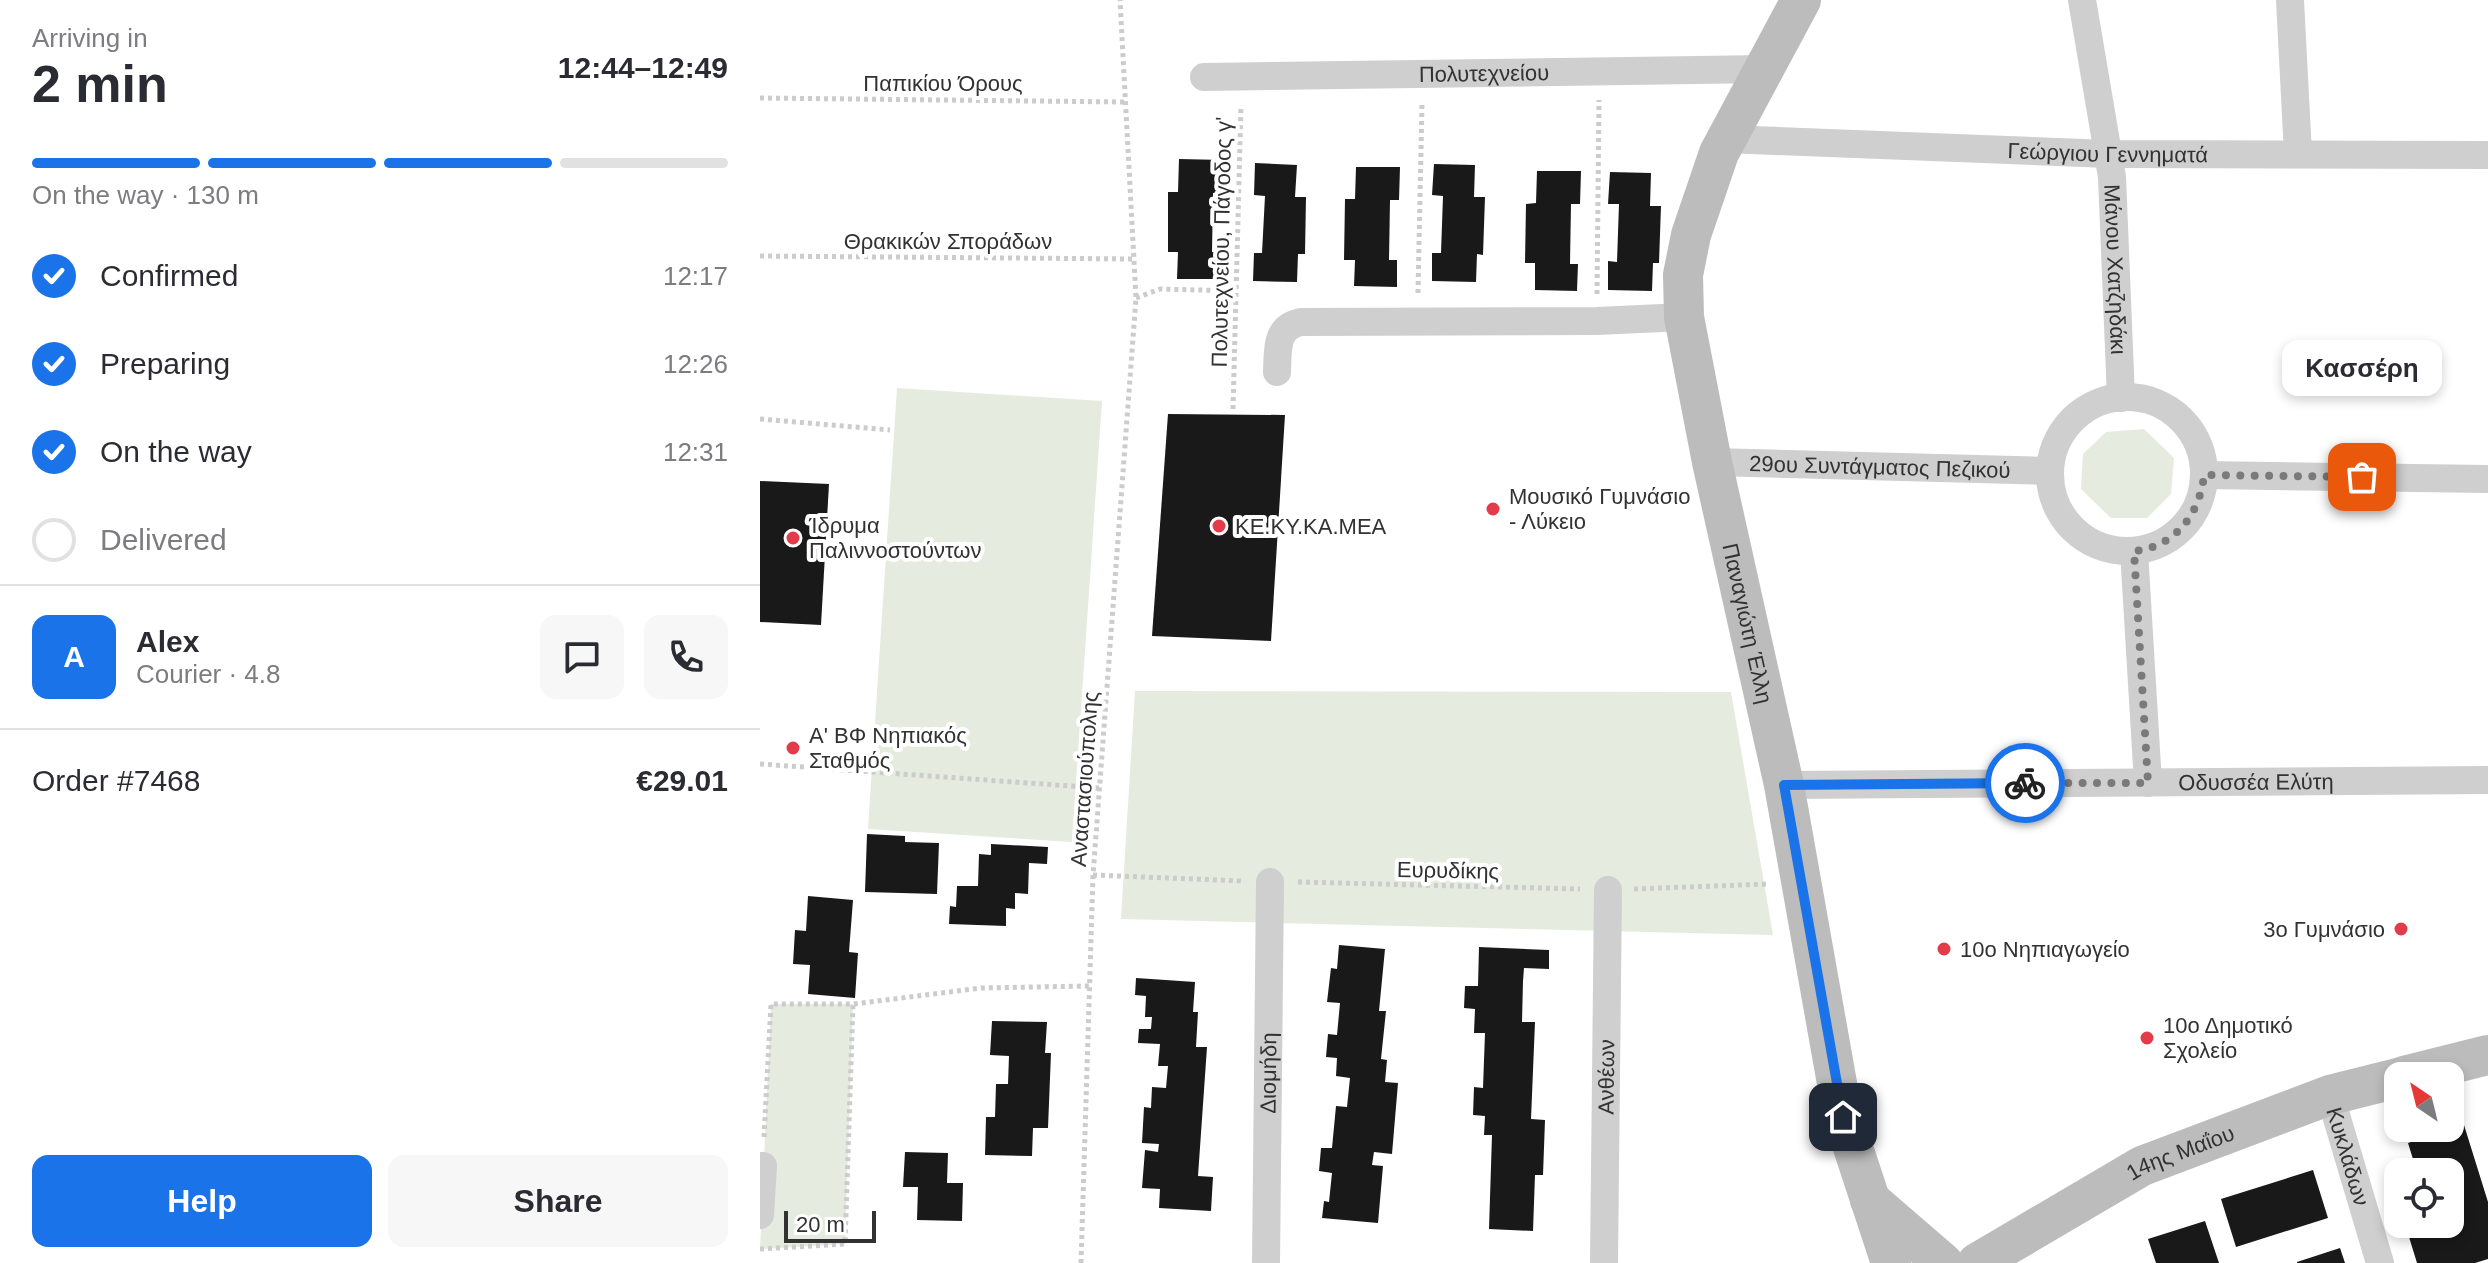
<!DOCTYPE html>
<html lang="en">
<head>
<meta charset="utf-8">
<style>
	:root { --surface:#fff; --page:#f7f7f7; --text:#2b2b33; --muted:#7c7c81; --line:#e1e1e2; --accent:#1a73e8 }
	body { margin:0; font-family:Helvetica,sans-serif; background:var(--page); color:var(--text); height:100vh; display:flex; flex-direction:column; font-size:30px; white-space:nowrap }
	* { box-sizing:border-box; margin:0 }
	p { font-size:26px; color:var(--muted) }
	.icon { flex:none; width:44px; height:44px; fill:none; stroke:currentColor; stroke-width:2; stroke-linecap:round; stroke-linejoin:round }
	.map { position:relative; flex:1; overflow:hidden }
	.drawer { display:flex; flex-direction:column; background:var(--surface); width:760px }
	.drawer>* { flex:none }
	.needle { width:52px; rotate:325deg }
	.tools { position:absolute; left:1624px; top:1062px; display:grid; gap:16px }
	.tools a { display:grid; place-items:center; width:80px; height:80px; border-radius:16px; background:var(--surface); box-shadow:0 4px 12px #0003; font-size:40px }
	.scale { position:absolute; left:24px; bottom:20px; width:92px; box-sizing:border-box; padding-left:8px; border:4px solid #323232; border-top:0; font-size:22px; line-height:28px; white-space:nowrap; color:#323232; -webkit-text-stroke:6px #fff; paint-order:stroke }
	.pin { position:absolute; display:grid; place-items:center; width:68px; height:68px; color:#fff; margin:-34px; border-radius:16px; box-shadow:0 4px 12px #0006 }
	.courier { position:absolute; display:grid; place-items:center; width:80px; height:80px; margin:-40px; border:6px solid #1a73e8; border-radius:50%; background:#fff; color:#222; box-shadow:0 2px 10px #0007 }
	.bubble { position:absolute; height:56px; border-radius:16px; background:var(--surface); box-shadow:0 4px 12px #0003; font-size:26px; font-weight:600; line-height:56px; text-align:center }
	.head em { font-style:normal; font-weight:600 }
	.head div { display:flex; flex-direction:column-reverse }
	.head { display:flex; align-items:center; justify-content:space-between; height:136px; padding:0 32px }
	h1 { font-size:52px; font-weight:600; line-height:60px }
	.bar { display:grid; grid-template-columns:repeat(4,1fr); gap:12px 8px; align-content:center; height:96px; padding:0 32px }
	.bar i { height:10px; border-radius:6px; background:var(--line) }
	.bar .current { background:var(--accent) }
	.bar p { grid-column:span 4 }
	.line { display:flex; align-items:center; gap:20px; padding:0 32px; border-top:2px solid var(--line) }
	.line div { flex:1 }
	.round { display:grid; place-items:center; flex:none; width:84px; height:84px; border-radius:16px; background:var(--page) }
	ol { padding:0 32px; list-style:none }
	li { display:flex; align-items:center; gap:24px; height:88px }
	li p { margin-inline-start:auto }
	li .icon { padding:8px; border-radius:50%; background:var(--accent); color:#fff; stroke-width:4 }
	li:last-child { color:var(--muted) }
	li i { width:44px; height:44px; border:4px solid var(--line); border-radius:50% }
	.button { display:flex; gap:16px; margin-top:auto; padding:16px 32px }
	.button a { flex:1; height:92px; border-radius:16px; background:var(--accent); color:#fff; font-size:32px; font-weight:600; line-height:92px; text-align:center }
	.button a+a { background:var(--page); color:var(--text) }
	main { display:flex; flex:1; min-height:0 }
	.map>svg:first-child { display:block }
</style>
</head>
<body>
<main>
<section class="drawer">
<div class="head"><div><h1>2 min</h1><p>Arriving in</p></div><em>12:44–12:49</em></div>
<div class="bar"><i class="current"></i><i class="current"></i><i class="current"></i><i></i><p>On the way · 130 m</p></div>
<ol>
<li><svg class="icon" aria-label="check" viewBox="0 0 24 24"><path d="M5 12l5 5 9-10"/></svg>Confirmed<p>12:17</p></li>
<li><svg class="icon" aria-label="check" viewBox="0 0 24 24"><path d="M5 12l5 5 9-10"/></svg>Preparing<p>12:26</p></li>
<li><svg class="icon" aria-label="check" viewBox="0 0 24 24"><path d="M5 12l5 5 9-10"/></svg>On the way<p>12:31</p></li>
<li><i></i>Delivered</li>
</ol>
<div class="line" style="height:144px"><b class="round" style="background:var(--accent);color:#fff">A</b><div><b>Alex</b><p>Courier · 4.8</p></div><a class="round"><svg class="icon" aria-label="chat" viewBox="0 0 24 24"><path d="M4 5h16v11H9l-5 4z"/></svg></a><a class="round"><svg class="icon" aria-label="phone" viewBox="0 0 24 24"><path d="M5 4h4l2 5-3 2q2 4 5 5l2-3 5 2v4C11 20 4 13 5 4z"/></svg></a></div>
<div class="line" style="height:104px"><div>Order #7468</div><b>€29.01</b></div>
<div class="button"><a>Help</a><a>Share</a></div>
</section>
<div class="map">
<svg width="1728" height="1263" viewBox="0 0 1728 1263">
	<rect width="100%" height="100%" fill="#fff"/>
	<g fill="#e5ebde">
		<polygon points="137,388 342,401 312,842 108,829"/>
		<polygon points="1384,429 1414,458 1411,494 1387,518 1351,518 1321,489 1323,454 1346,432"/>
		<polygon points="375,691 971,692 1013,935 361,919"/>
		<polygon points="11,1004 93,1004 85,1244 0,1249"/>
	</g>
	<g fill="#191919">
		<polygon points="419,159 463,160 462,193 453,193 452,252 460,253 460,279 417,279 418,252 408,252 408,192 418,192"/>
		<polygon points="495,163 537,165 535,197 546,197 545,254 538,254 537,282 493,281 494,253 502,253 505,196 494,195"/>
		<polygon points="674,164 715,165 714,197 725,197 723,255 717,254 716,282 672,281 672,253 681,253 683,196 672,195"/>
		<polygon points="596,167 640,167 639,200 630,200 629,260 637,260 637,287 594,286 595,260 584,260 585,199 595,199"/>
		<polygon points="777,171 821,171 820,204 811,204 810,264 818,264 817,291 775,290 775,263 765,263 766,204 776,203"/>
		<polygon points="850,172 891,173 890,206 901,206 899,263 893,263 892,291 848,290 848,261 857,262 859,204 848,204"/>
		<polygon points="408,414 525,415 511,641 392,636"/>
		<polygon points="0,481 69,484 61,625 0,622"/>
		<polygon points="107,834 145,836 145,842 179,843 177,894 105,892"/>
		<polygon points="231,844 288,847 287,864 269,863 268,894 255,893 255,909 246,908 246,926 189,924 190,906 196,907 197,886 218,886 219,854 231,855"/>
		<polygon points="48,896 93,900 89,952 98,953 95,998 48,994 50,965 33,964 35,930 46,931"/>
		<polygon points="579,945 625,949 619,1011 626,1011 621,1059 627,1060 625,1082 638,1083 632,1154 614,1152 612,1165 623,1166 618,1223 562,1218 564,1201 569,1202 572,1173 559,1171 561,1148 572,1148 576,1106 587,1107 590,1078 576,1076 577,1058 566,1057 568,1034 577,1035 580,1003 567,1002 571,968 577,969"/>
		<polygon points="719,947 789,950 789,969 764,968 763,981 762,1022 775,1022 771,1119 785,1120 783,1175 775,1175 773,1231 729,1229 732,1135 724,1135 725,1116 713,1115 714,1087 723,1088 725,1033 714,1033 715,1009 704,1008 705,986 718,986"/>
		<polygon points="376,978 435,982 433,1012 438,1012 436,1047 447,1047 438,1176 453,1177 451,1211 399,1208 400,1189 382,1188 385,1150 398,1152 399,1144 382,1143 384,1107 391,1108 392,1087 406,1088 408,1066 398,1066 400,1044 378,1043 379,1029 391,1029 392,1017 385,1017 386,996 375,995"/>
		<polygon points="232,1021 287,1022 285,1053 291,1053 288,1128 273,1128 272,1156 225,1155 226,1117 235,1117 236,1084 248,1084 249,1056 230,1055"/>
		<polygon points="1704,1125 1728,1202 1728,1259 1715,1263 1657,1263 1645,1224 1690,1224 1690,1172 1657,1172 1648,1143"/>
		<polygon points="145,1152 188,1153 187,1183 203,1183 202,1221 157,1220 158,1187 143,1187"/>
		<polygon points="1553,1170 1568,1218 1476,1247 1461,1199"/>
		<polygon points="1638,1179 1638,1200 1637,1200 1632,1181"/>
		<polygon points="1445,1221 1459,1263 1396,1263 1388,1239"/>
		<polygon points="1580,1248 1585,1263 1537,1263 1537,1262"/>
	</g>
	<g fill="none" stroke-linecap="round" stroke-linejoin="round">
		<g stroke="#ccc" stroke-width="5" stroke-dasharray="4 4" stroke-linecap="butt">
			<polyline points="0,98 366,102"/>
			<polyline points="0,256 375,259"/>
			<polyline points="658,293 662,103"/>
			<polyline points="837,294 839,100"/>
			<polyline points="376,298 400,289 476,291"/>
			<polyline points="473,409 481,105"/>
			<polyline points="0,419 130,430"/>
			<polyline points="0,764 339,788"/>
			<polyline points="333,875 484,881"/>
			<polyline points="538,882 820,889"/>
			<polyline points="874,889 1008,884"/>
			<polyline points="4,1137 11,1004 93,1004 221,988 330,986"/>
			<polyline points="0,1249 85,1244 93,1004"/>
			<polyline points="321,1263 333,875 376,298 360,0"/>
		</g>
		<g stroke="#cfcfcf" stroke-width="28">
			<path id="s1" d="M 1322,0 L 1352,177 L 1361,398"/>
			<polyline points="1530,0 1538,154"/>
			<path id="s2" d="M 444,77 L 1005,69"/>
			<path id="s3" d="M 966,139 L 1349,154 L 1728,155"/>
			<path d="M 517,372 C 518,350 515,327 541,322 L 837,321 L 924,317"/>
			<circle cx="1367" cy="474" r="77"/>
			<path id="s4" d="M 952,462 L 1290,471"/>
			<polyline points="1444,475 1728,479"/>
			<polyline points="1374,551 1388,783"/>
			<path id="s5" d="M 1024,785 L 1728,780"/>
			<path id="s6" d="M 1570,1095 L 1620,1263"/>
			<polyline points="0,1166 3,1166 0,1215"/>
			<path id="s7" d="M 506,1263 L 510,882"/>
			<path id="s8" d="M 844,1263 L 848,890"/>
		</g>
		<g stroke="#bcbcbc" stroke-width="40">
			<path id="s9" d="M 1041,0 L 959,153 L 931,235 L 923,275 L 924,317 L 952,462 L 1024,785 L 1083,1117 L 1131,1263"/>
			<polyline points="1644,1076 1728,1055"/>
			<polyline points="1110,1200 1183,1263"/>
			<path id="s10" d="M 1217,1263 L 1382,1166 L 1570,1095 L 1638,1078"/>
		</g>
	</g>
	<g fill="none" stroke-linecap="round" stroke-linejoin="round">
		<path stroke="#7a7a7a" stroke-width="8" stroke-dasharray="0 14.4" d="M 1265,783 L 1388,783 L 1374,551 C 1415,547 1440,514 1444,475 L 1602,477"/>
		<polyline stroke="#1a73e8" stroke-width="10" points="1083,1117 1024,785 1265,783"/>
	</g>
	<g fill="#e23c4a" stroke="#fff" stroke-width="3">
		<circle cx="733" cy="509" r="8"/>
		<circle cx="459" cy="526" r="8"/>
		<circle cx="33" cy="538" r="8"/>
		<circle cx="33" cy="748" r="8"/>
		<circle cx="1641" cy="929" r="8"/>
		<circle cx="1184" cy="949" r="8"/>
		<circle cx="1387" cy="1038" r="8"/>
	</g>
	<g text-anchor="middle" stroke-width="8" stroke-linejoin="round" paint-order="stroke">
		<g font-size="22" fill="#323232" stroke="#fff">
			<text dy="8" stroke="none"><textPath href="#s2" startOffset="280">Πολυτεχνείου</textPath></text>
			<text x="183" y="91">Παπικίου Όρους</text>
			<text dy="8" stroke="none"><textPath href="#s3" startOffset="382">Γεώργιου Γεννηματά</textPath></text>
			<text x="188" y="249">Θρακικών Σποράδων</text>
			<text transform="translate(461 242) rotate(-89)" y="8">Πολυτεχνείου, Πάγοδος γ'</text>
			<text dy="8" stroke="none"><textPath href="#s1" startOffset="272">Μάνου Χατζηδάκι</textPath></text>
			<text dy="8" stroke="none"><textPath href="#s4" startOffset="168">29ου Συντάγματος Πεζικού</textPath></text>
			<text dy="8" stroke="none"><textPath href="#s9" startOffset="656">Παναγιώτη Έλλη</textPath></text>
			<text transform="translate(324 779) rotate(-86)" y="8">Αναστασιούπολης</text>
			<text dy="8" stroke="none"><textPath href="#s5" startOffset="472">Οδυσσέα Ελύτη</textPath></text>
			<text transform="translate(688 870) rotate(1)" y="8">Ευρυδίκης</text>
			<text dy="8" stroke="none"><textPath href="#s7" startOffset="190">Διομήδη</textPath></text>
			<text dy="8" stroke="none"><textPath href="#s8" startOffset="186">Ανθέων</textPath></text>
			<text dy="8" stroke="none"><textPath href="#s10" startOffset="232">14ης Μαΐου</textPath></text>
			<text dy="8" stroke="none"><textPath href="#s6" startOffset="64">Κυκλάδων</textPath></text>
		</g>
		<g font-size="22" fill="#323232" stroke="#fff" text-anchor="start">
			<text x="749" y="504">Μουσικό Γυμνάσιο<tspan x="749" dy="25">- Λύκειο</tspan></text>
			<text x="49" y="533">Ίδρυμα<tspan x="49" dy="25">Παλιννοστούντων</tspan></text>
			<text x="475" y="534">ΚΕ.ΚΥ.ΚΑ.ΜΕΑ</text>
			<text x="49" y="743">Α' ΒΦ Νηπιακός<tspan x="49" dy="25">Σταθμός</tspan></text>
			<text x="1625" y="937" text-anchor="end">3ο Γυμνάσιο</text>
			<text x="1200" y="957">10ο Νηπιαγωγείο</text>
			<text x="1403" y="1033">10ο Δημοτικό<tspan x="1403" dy="25">Σχολείο</tspan></text>
		</g>
	</g>
</svg>
<div class="tools">
<a><svg class="needle" viewBox="-14 -14 28 28"><path d="M0-13l5 13h-10z" fill="#e53935"/><path d="M0 13l5-13h-10z" fill="#7c7c81"/></svg></a>
<a><svg class="icon" aria-label="locate" viewBox="0 0 24 24"><circle cx="12" cy="12" r="6"/><path d="M12 2v4M12 18v4M2 12h4M18 12h4"/></svg></a>
</div>
<div class="scale">20 m</div>
<div class="pin" style="left:1602px;top:477px;background:#ea580c"><svg class="icon" aria-label="bag" viewBox="0 0 24 24"><path d="M5 8h14l-1 12H6zM9 8a3 3 0 0 1 6 0"/></svg></div>
<div class="pin" style="left:1083px;top:1117px;background:#1f2937"><svg class="icon" aria-label="home" viewBox="0 0 24 24"><path d="M3 11l9-7 9 7M6 9v11h12V9"/></svg></div>
<div class="courier" style="left:1265px;top:783px"><svg class="icon" aria-label="bike" viewBox="0 0 24 24"><circle cx="6" cy="16" r="4"/><circle cx="18" cy="16" r="4"/><path d="M6 16l4-8h5l3 8M10 8l3 8H6M13 5h3"/></svg></div>
<div class="bubble" style="left:1522px;top:340px;width:160px">Κασσέρη</div>
</div>
</main>
</body>
</html>
